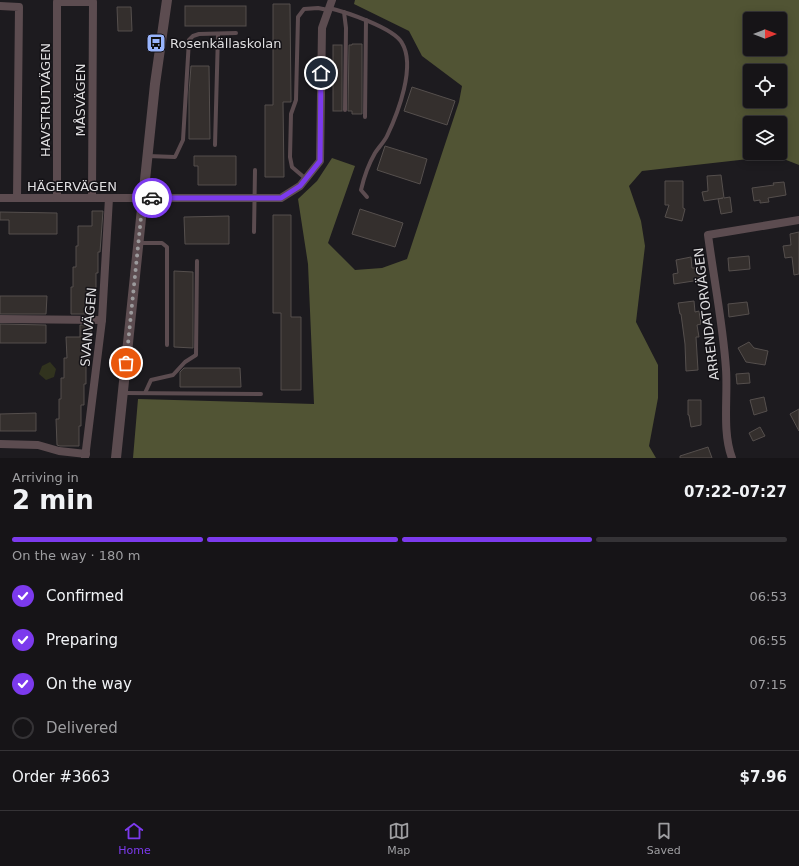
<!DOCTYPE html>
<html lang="en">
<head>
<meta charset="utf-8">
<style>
	:root { --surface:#161417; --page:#232124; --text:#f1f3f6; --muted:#9e9ea1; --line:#353336; --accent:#7c3aed }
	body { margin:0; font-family:"DejaVu Sans",sans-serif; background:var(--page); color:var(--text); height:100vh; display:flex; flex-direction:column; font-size:15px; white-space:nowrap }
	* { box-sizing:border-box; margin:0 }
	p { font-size:13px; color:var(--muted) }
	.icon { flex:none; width:22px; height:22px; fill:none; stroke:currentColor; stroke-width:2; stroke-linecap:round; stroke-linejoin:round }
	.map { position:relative; height:458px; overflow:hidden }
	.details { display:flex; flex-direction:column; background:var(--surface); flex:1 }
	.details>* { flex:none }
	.needle { width:26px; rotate:90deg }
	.buttons { position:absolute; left:743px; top:12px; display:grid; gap:8px }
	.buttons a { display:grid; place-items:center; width:44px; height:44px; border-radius:4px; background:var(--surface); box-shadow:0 2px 10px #0003,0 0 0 1px var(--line); font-size:20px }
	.pin { position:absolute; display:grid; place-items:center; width:34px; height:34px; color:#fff; margin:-17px; border:2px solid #fff; border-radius:50%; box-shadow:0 1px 4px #0007 }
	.courier { position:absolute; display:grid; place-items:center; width:40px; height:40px; margin:-20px; border:3px solid #7c3aed; border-radius:50%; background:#fff; color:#222; box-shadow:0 1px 5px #0007 }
	.summary em { font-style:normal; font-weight:800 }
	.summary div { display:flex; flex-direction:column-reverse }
	.summary { display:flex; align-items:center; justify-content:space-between; height:68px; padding:0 12px }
	h1 { font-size:26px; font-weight:800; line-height:30px }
	.bar { display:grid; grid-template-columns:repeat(4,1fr); gap:6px 4px; align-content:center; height:48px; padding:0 12px }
	.bar i { height:5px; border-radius:3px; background:var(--line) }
	.bar .on { background:var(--accent) }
	.bar p { grid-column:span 4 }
	.line { display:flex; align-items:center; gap:10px; padding:0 12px; border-top:1px solid var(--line) }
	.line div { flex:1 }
	ol { padding:0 12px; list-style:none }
	li { display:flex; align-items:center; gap:12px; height:44px }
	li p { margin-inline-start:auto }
	li .icon { padding:4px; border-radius:50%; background:var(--accent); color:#fff; stroke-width:4 }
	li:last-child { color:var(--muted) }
	li i { width:22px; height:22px; border:2px solid var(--line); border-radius:50% }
	.menu { display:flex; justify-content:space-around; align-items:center; height:56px; border-top:1px solid var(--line); background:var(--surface); font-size:11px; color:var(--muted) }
	.menu a { display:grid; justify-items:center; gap:2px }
	.menu .on { color:var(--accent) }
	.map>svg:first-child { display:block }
</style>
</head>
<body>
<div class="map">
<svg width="799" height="458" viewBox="0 0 799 458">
	<rect width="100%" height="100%" fill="#1d1b1f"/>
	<polygon fill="#31331e" points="50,362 56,369 54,377 46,380 39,374 42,366"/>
	<path fill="#515434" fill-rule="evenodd" d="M 355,0 L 799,0 L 799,165 L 776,156 L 642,171 L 629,186 L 641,221 L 645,246 L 636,322 L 658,365 L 658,398 L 649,446 L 656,458 L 133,458 L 138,399 L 314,404 L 308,264 L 298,199 L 317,181 L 332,158 L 355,166 L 328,243 L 355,270 L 382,268 L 407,259 L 459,102 L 462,86 L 422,56 L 409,31 L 354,4 ZM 750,19 L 780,19 L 780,49 L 750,49 ZM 750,71 L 780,71 L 780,101 L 750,101 ZM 750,123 L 780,123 L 780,153 L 750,153 Z"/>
	<g fill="#342f2d" stroke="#554f4d">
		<polygon points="273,4 290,4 291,102 283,102 284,177 265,177 265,105 273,105"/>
		<rect x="185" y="6" width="61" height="20"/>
		<polygon points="117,7 131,7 132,31 118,31"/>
		<polygon points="352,44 362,44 362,114 352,114 352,111 348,111 349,45 352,45"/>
		<rect x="333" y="45" width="9" height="66"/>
		<polygon points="191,66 209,66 210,139 189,139 189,92"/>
		<polygon points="412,87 455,101 447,125 404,111"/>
		<polygon points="385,146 427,159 420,184 377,170"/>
		<polygon points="194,156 236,156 236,185 198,185 198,166 194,166"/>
		<polygon points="721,175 724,198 730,197 732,212 721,214 718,199 723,198 704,201 702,192 708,191 707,176"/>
		<polygon points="665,181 683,181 683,208 685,209 682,221 665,217 669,205 665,205"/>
		<polygon points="784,182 786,195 768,198 769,202 760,203 760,200 754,201 752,188 774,185 773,183"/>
		<polygon points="360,209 403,223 395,247 352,234"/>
		<polygon points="92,211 103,211 100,252 98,252 98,273 96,273 96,293 93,293 93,314 71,314 71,287 73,287 73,267 76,267 76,246 78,246 78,226 92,226"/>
		<polygon points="0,212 57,213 57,234 9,234 9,220 0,220"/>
		<polygon points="273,215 291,215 291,317 301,317 301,390 281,390 281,313 273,313"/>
		<polygon points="229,216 229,244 185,244 184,217"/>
		<polygon points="799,232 799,274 794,275 792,257 785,258 783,246 791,245 790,234"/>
		<polygon points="749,256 750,269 729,271 728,258"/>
		<polygon points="691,257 692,268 698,268 700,280 674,284 673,274 678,273 676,260"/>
		<polygon points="174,271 193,272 193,348 174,347"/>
		<polygon points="0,296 47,296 46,314 0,314"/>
		<polygon points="694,301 695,312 699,311 701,324 697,325 699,337 696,337 698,370 686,371 685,344 681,314 680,314 678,303"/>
		<polygon points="747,302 749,314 729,317 728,304"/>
		<polygon points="0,324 46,325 46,343 0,343"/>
		<polygon points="80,325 91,325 91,344 89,344 89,364 86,364 86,384 84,384 84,405 81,405 81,426 79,426 79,446 60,446 57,445 56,419 59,419 59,399 61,399 61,378 64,378 64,358 67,358 66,337 80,337"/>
		<polygon points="749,342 754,348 768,351 765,365 746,362 738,348"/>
		<polygon points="184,368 240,368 241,387 180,387 180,372"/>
		<polygon points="749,373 750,383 737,384 736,374"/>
		<polygon points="764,397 767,411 754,415 750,400"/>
		<polygon points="688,400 701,400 701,425 691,427 689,415 688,415"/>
		<polygon points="799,409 799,431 790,414"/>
		<polygon points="36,413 36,431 0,431 0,414"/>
		<polygon points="760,427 765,436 753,441 749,433"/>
		<polygon points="708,447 712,458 680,458 680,456"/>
	</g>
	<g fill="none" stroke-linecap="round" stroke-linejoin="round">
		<g stroke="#5c4c50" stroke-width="4">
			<path d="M 329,8 C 346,12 394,28 402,43 C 416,66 398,113 387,136 C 384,142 379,147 375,153 C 368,165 364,177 361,190 L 367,197"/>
			<polyline points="344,12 346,28 345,110"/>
			<polyline points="365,117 366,20"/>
			<polyline points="215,145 218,34"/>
			<polyline points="148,156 175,157 183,140 189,40 193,36 199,34 236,33"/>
			<polyline points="306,179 292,167 290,157 291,114 296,100 298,17 304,9 318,8 328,10"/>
			<polyline points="254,232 255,170"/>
			<polyline points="139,243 162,243 167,247 167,345"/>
			<polyline points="124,393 261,394"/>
			<polyline points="145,393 151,380 173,375 185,362 196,355 197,261"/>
		</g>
		<g stroke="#5c4c50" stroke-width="8">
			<polyline points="0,6 19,7 17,198"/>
			<polyline points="0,198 281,198 300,186 320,161 322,28 332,0"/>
			<polyline points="57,198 57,2 93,2 92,197"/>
			<polyline points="0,319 102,320"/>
			<polyline points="0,444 38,445 59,451 86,454"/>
			<polyline points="85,458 102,320 109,198"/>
			<path d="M 732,458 C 722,432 728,397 726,369 C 723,325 714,280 708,235 L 799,220"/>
		</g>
		<polyline stroke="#5c4c50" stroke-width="10" points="116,458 155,84 167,0"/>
	</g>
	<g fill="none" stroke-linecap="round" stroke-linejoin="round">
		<polyline stroke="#9b9a9c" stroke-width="4" stroke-dasharray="0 7.2" points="126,363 143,198 152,198"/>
		<polyline stroke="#7c3aed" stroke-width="5" points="152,198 281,198 300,186 320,161 321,73"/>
	</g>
	<defs>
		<g id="bus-square" transform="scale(1)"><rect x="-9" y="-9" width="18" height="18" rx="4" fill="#99b5fd" stroke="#141216"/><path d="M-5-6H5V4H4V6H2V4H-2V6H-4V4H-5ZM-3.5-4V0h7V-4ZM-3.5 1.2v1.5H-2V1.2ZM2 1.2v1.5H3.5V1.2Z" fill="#111"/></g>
	</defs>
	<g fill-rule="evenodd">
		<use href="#bus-square" x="156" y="43"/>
	</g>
	<g text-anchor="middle" stroke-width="3" stroke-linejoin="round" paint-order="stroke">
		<g font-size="13" fill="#dfdee0" stroke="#141216" text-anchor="start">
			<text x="170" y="48">Rosenkällaskolan</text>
		</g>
		<g font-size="13" fill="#dfdee0" stroke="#141216">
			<text transform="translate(45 100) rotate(-90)" y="5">HAVSTRUTVÄGEN</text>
			<text transform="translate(80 100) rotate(-90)" y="5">MÅSVÄGEN</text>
			<text x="72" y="191">HÄGERVÄGEN</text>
			<text transform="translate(706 314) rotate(-97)" y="5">ARRENDATORVÄGEN</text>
			<text transform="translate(88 327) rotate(-85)" y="5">SVANVÄGEN</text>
		</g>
	</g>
</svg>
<div class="buttons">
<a><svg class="needle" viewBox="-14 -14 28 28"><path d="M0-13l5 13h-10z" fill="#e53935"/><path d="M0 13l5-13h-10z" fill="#9e9ea1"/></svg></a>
<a><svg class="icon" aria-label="locate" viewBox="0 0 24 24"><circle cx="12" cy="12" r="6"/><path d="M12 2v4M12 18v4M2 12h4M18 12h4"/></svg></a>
<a><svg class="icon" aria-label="layers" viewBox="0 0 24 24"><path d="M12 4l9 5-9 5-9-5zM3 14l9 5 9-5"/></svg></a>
</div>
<div class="pin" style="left:126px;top:363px;background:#ea580c"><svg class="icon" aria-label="bag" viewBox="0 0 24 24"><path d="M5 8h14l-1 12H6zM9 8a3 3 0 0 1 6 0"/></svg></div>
<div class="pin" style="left:321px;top:73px;background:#1f2937"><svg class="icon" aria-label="home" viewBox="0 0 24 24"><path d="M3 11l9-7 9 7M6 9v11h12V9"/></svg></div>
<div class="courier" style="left:152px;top:198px"><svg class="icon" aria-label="car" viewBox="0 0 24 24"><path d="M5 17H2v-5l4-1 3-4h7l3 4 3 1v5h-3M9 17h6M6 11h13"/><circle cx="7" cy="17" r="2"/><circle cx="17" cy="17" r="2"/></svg></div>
</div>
<section class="details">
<div class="summary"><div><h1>2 min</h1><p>Arriving in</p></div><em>07:22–07:27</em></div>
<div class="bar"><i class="on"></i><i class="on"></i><i class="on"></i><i></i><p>On the way · 180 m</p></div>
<ol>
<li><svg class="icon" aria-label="check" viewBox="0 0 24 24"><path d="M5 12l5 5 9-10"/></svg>Confirmed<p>06:53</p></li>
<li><svg class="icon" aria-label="check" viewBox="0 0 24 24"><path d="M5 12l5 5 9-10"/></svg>Preparing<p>06:55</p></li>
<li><svg class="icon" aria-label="check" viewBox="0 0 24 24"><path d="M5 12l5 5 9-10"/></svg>On the way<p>07:15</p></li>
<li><i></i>Delivered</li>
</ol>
<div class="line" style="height:52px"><div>Order #3663</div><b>$7.96</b></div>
</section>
<nav class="menu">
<a class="on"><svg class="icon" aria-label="home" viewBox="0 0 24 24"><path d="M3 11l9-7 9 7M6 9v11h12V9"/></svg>Home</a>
<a><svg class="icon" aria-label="map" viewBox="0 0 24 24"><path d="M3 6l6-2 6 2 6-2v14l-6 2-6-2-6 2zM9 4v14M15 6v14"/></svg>Map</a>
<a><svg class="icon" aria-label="saved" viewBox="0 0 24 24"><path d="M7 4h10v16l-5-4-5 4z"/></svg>Saved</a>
</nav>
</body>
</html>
